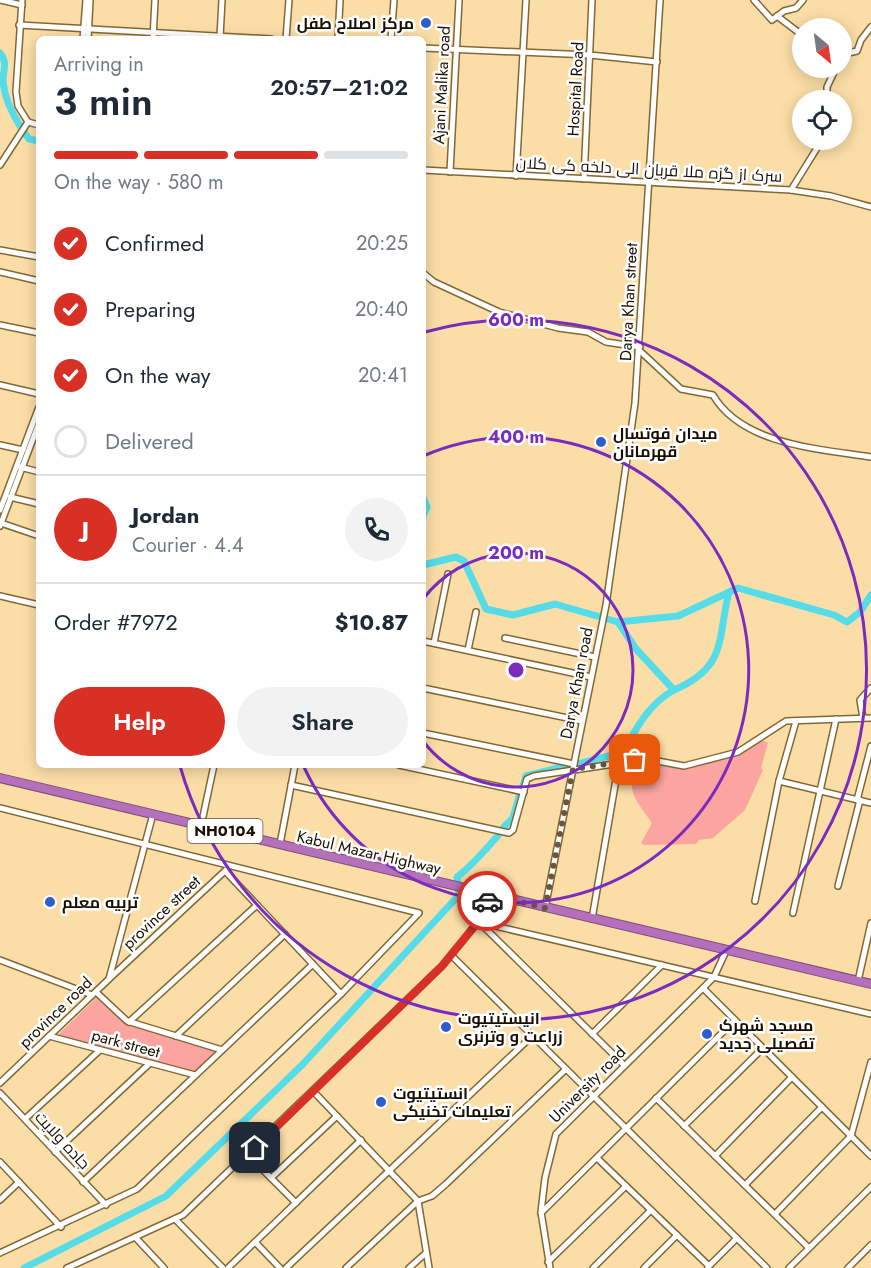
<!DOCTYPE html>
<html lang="en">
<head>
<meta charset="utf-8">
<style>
	:root { --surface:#fff; --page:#f2f2f3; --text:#1f2937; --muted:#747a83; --line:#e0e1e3; --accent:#d93025 }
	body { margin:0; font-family:Jost,Cairo,sans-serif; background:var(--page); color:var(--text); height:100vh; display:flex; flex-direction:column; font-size:22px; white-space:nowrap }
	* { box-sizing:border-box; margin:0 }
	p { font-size:20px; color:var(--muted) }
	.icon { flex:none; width:33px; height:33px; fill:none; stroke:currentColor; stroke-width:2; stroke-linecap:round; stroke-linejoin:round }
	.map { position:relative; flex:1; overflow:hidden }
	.sheet { position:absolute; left:36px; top:36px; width:390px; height:732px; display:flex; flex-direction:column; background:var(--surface); border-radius:9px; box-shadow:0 3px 15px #0003 }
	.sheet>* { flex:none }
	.needle { width:39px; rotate:151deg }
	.tools { position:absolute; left:792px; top:18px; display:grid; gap:12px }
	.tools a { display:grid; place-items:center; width:60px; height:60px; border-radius:50%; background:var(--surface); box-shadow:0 3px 15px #0003; font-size:30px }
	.pin { position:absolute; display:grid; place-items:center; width:51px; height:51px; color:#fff; margin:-26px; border-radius:12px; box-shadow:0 3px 9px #0006 }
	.courier { position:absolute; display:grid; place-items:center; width:60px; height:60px; margin:-30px; border:4px solid #d93025; border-radius:50%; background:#fff; color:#222; box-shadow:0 2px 8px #0007 }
	.headline em { font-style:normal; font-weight:600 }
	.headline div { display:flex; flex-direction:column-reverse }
	.headline { display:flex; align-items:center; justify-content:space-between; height:102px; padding:0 18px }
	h1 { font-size:39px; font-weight:600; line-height:45px }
	.bar { display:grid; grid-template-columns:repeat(4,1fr); gap:9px 6px; align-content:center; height:72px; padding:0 18px }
	.bar i { height:8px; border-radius:4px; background:var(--line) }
	.bar .current { background:var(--accent) }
	.bar p { grid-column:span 4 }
	.line { display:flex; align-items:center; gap:15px; padding:0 18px; border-top:2px solid var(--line) }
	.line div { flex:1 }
	.round { display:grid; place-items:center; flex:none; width:63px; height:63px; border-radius:32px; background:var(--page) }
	ol { padding:0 18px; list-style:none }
	li { display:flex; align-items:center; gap:18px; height:66px }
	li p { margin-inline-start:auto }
	li .icon { padding:6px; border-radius:50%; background:var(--accent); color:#fff; stroke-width:4 }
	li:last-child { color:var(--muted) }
	li i { width:33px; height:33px; border:3px solid var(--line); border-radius:50% }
	.button { display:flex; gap:12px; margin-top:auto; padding:12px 18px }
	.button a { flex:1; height:69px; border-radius:36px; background:var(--accent); color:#fff; font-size:24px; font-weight:600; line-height:69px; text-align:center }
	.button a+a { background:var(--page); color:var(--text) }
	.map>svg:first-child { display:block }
</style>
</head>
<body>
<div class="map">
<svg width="871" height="1268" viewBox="0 0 871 1268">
	<rect width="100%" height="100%" fill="#fbdea7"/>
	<g fill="#fca49f">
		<path d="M 762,740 L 768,743 L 761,768 L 763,770 L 745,810 L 713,838 L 699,840 L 696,844 L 644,845 L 641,843 L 652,823 C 637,801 624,791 637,763 C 653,760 667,767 683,767 C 708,766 741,753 762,740 Z"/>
		<polygon points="96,998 125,1023 218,1051 196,1073 58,1035"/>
	</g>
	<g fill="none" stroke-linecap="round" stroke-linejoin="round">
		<g stroke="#55dce8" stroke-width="7">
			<path d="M 0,53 C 8,63 3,70 3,81 C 5,101 17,123 29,139 L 39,141"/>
			<polyline points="423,497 427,507 423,516"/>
			<polyline points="423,565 456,557 464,561 486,609 513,615 555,604 618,622 678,616 738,588 834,615 847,622 860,612 871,595"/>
			<path d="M 618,622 L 636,649 L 674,690 C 728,667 717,639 729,592"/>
			<path d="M 578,764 L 624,752 C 636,727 650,703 674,690"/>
			<polyline points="523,786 526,776 570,765"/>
			<polyline points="503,828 513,818 520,793"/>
			<path d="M 24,1268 L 166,1196 L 302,1065 L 459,895 L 457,877 C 474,864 487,848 500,833"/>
		</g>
		<g stroke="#826834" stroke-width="8">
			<g id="minor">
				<polyline points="0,0 22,5"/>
				<polyline points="22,0 16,92 18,106 28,122"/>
				<polyline points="754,0 772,20 784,11 796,8 803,0"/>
				<polyline points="777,16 802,35"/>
				<polyline points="19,25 271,39"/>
				<polyline points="220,37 222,0"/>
				<polyline points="83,39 86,0"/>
				<polyline points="88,39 90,0"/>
				<polyline points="153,39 155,0"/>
				<polyline points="286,39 289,0"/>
				<polyline points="338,39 340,0"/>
				<polyline points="391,39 394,0"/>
				<polyline points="423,48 590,55 657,62"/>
				<polyline points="842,59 848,53 857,51 861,40 871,27"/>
				<polyline points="827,100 827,87 836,68"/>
				<polyline points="28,122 39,125"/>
				<polyline points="0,165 28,122"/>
				<polyline points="423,170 791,190 831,196 871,207"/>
				<polyline points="450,172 459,0"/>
				<polyline points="516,176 526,0"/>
				<polyline points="584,179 592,0"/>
				<polyline points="791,190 822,140"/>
				<polyline points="0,250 39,257"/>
				<polyline points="0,272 39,281"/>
				<polyline points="423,273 434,282 499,312 558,328 588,332 606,342 640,347"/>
				<polyline points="0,325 39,333"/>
				<path d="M 640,351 L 681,389 L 713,395 C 742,445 820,449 871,457"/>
				<polyline points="0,385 39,394"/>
				<polyline points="0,445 23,450"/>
				<polyline points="20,467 39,472"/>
				<polyline points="10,497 39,504"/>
				<polyline points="0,510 39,407"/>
				<polyline points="1,523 39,536"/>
				<polyline points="0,526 39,423"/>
				<polyline points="0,596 39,605"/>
				<polyline points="505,638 595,657"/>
				<polyline points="423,641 591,677"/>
				<polyline points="434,643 448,574"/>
				<polyline points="468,650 476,612"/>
				<polyline points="423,688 582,721"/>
				<polyline points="863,718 860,700 871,688"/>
				<polyline points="423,733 574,764"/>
				<polyline points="399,765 524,792"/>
				<polyline points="779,781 871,803"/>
				<polyline points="291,785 509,833 513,830 527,779 534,776 647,759 684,766 738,752 786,721 871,718"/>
				<polyline points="857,800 871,746"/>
				<polyline points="0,808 419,913 341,994 137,1189 0,1253"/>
				<polyline points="201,826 214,765"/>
				<polyline points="280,844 295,765"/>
				<polyline points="225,871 341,994"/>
				<polyline points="838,886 860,800"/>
				<polyline points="755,901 779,781 796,721"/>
				<polyline points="545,908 606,605 635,403 660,0"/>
				<polyline points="793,913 836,719"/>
				<polyline points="592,919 619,762"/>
				<polyline points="478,922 871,1014"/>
				<polyline points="481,924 624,1065"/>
				<polyline points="451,955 767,1268"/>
				<polyline points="0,960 92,995"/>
				<polyline points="110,978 226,870"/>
				<polyline points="858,981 871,923"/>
				<polyline points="703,988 871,1156"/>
				<polyline points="96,992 127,1021 222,1050"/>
				<polyline points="129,1022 257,905"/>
				<polyline points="592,1034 662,965"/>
				<polyline points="49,1036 195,1075"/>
				<polyline points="176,1036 285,934"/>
				<polyline points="0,1083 109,979 153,814"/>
				<polyline points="313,1091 418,1201 429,1268"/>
				<polyline points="0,1093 106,1205"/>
				<polyline points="656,1098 809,1248"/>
				<polyline points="25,1119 100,1050"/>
				<polyline points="684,1126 762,1049"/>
				<polyline points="55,1152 149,1064"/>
				<polyline points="247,1154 296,1203"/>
				<polyline points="715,1156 792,1077"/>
				<polyline points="597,1158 709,1266"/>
				<polyline points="0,1162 61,1227"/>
				<polyline points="271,1178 337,1116"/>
				<polyline points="83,1182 313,964"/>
				<polyline points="745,1185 822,1107"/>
				<polyline points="0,1200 19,1182"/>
				<polyline points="541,1213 734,1021"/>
				<polyline points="775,1214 851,1136 871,1062"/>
				<polyline points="175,1219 223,1268"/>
				<polyline points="135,1237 164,1268"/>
				<polyline points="255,1242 280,1268"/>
				<polyline points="548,1262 626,1186"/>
				<polyline points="708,1267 737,1238"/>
				<polyline points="67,1268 183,1215 442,966 478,922 489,894"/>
				<polyline points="228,1268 361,1140"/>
				<polyline points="286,1268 532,1036"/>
				<polyline points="346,1268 418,1201 432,1196 446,1184 566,1069"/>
				<polyline points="409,1268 426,1253"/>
				<polyline points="550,1268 541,1212 545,1178 556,1134 714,977 726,951"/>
				<polyline points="593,1268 651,1210"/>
				<polyline points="644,1268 677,1235"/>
				<polyline points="789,1268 871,1187"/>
				<polyline points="848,1268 871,1245"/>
			</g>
		</g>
		<g stroke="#7e4e79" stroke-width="10">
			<polyline id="highway" points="0,778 871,984"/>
		</g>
		<use href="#minor" stroke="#fff" stroke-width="5"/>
		<use href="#highway" stroke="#b470ba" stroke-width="8"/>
	</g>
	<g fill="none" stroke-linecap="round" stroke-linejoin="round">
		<polyline stroke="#68573a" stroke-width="6" stroke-dasharray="0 10.8" points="487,901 489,894 545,908 573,769 635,760"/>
		<polyline stroke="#d93025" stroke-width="8" points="255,1148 442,966 478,922 487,901"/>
	</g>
	<g fill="none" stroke="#7b2cbf" stroke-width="3">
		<path d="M423 599A117 117 0 1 1 423 741"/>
		<path d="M423 456A233 233 0 1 1 304 767"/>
		<path d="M425 332A350 350 0 1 1 180 766"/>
	</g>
	<g fill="#2e5ecd" stroke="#fff" stroke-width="2">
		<circle cx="426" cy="23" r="6"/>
		<circle cx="601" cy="442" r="6"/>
		<circle cx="50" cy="902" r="6"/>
		<circle cx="446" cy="1027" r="6"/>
		<circle cx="707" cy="1034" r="6"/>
		<circle cx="381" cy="1102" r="6"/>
	</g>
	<g text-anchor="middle" stroke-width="5" stroke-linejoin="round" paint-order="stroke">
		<rect fill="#fff" stroke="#5e574c" stroke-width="1.5" x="187.5" y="819" width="75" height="24" rx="4.5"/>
		<g font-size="15" font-weight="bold" fill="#190f00">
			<text x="225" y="836">NH0104</text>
		</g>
		<g font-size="16" font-weight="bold" fill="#190f00" stroke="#fff" text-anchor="start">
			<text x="414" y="29" text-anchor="end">مرکز اصلاح طفل</text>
			<text x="613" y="439">میدان فوتسال<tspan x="613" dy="18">قهرمانان</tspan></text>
			<text x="62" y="908">تربیه معلم</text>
			<text x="458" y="1024">انیستیتیوت<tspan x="458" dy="18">زراعت و وترنری</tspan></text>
			<text x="719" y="1031">مسجد شهرک<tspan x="719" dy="18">تفصیلی جدید</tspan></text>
			<text x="393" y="1099">انستیتیوت<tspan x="393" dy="18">تعلیمات تخنیکی</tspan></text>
		</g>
		<g font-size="16" fill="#190f00" stroke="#fff">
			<text transform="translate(441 85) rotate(-87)" y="6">Ajani Malika road</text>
			<text transform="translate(575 89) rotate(-87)" y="6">Hospital Road</text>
			<text transform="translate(649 169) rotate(3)" y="6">سرک از گزه ملا قربان الی دلخه کی کلان</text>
			<text transform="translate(628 302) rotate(-87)" y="6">Darya Khan street</text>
			<text transform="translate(576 683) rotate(-79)" y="6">Darya Khan road</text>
			<text transform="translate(369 852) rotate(13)" y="6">Kabul Mazar Highway</text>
			<text transform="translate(161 912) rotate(-43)" y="6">province street</text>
			<text transform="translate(55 1012) rotate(-44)" y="6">province road</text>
			<text transform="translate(126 1043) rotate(15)" y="6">park street</text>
			<text transform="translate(587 1084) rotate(-45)" y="6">University road</text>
			<text transform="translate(63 1140) rotate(47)" y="6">جاده ولایت</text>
		</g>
	</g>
	<circle cx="516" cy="670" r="9" fill="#7b2cbf" stroke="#fff" stroke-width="3"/>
	<g font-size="18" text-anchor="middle" font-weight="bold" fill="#7b2cbf" stroke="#fff" stroke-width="5" stroke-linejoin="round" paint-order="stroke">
		<text x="516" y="326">600 m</text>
		<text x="516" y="443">400 m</text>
		<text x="516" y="559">200 m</text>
	</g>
</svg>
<div class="tools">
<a><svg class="needle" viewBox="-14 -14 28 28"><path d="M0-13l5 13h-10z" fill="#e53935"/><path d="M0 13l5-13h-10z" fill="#747a83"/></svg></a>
<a><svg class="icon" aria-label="locate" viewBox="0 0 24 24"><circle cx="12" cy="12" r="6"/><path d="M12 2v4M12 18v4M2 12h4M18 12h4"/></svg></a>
</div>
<div class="pin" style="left:635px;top:760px;background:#ea580c"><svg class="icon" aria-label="bag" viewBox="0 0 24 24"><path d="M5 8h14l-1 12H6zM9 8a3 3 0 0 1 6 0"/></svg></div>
<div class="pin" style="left:255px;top:1148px;background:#1f2937"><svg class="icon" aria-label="home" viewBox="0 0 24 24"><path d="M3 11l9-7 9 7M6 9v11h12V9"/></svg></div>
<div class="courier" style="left:487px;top:901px"><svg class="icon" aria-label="car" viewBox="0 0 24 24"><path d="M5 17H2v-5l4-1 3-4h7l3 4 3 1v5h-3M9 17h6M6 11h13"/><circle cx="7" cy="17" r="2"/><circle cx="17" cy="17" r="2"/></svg></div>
<section class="sheet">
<div class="headline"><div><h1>3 min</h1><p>Arriving in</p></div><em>20:57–21:02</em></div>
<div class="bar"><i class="current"></i><i class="current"></i><i class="current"></i><i></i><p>On the way · 580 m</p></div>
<ol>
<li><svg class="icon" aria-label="check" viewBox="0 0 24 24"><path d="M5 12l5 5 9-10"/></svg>Confirmed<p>20:25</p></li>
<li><svg class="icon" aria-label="check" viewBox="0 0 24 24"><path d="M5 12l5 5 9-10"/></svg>Preparing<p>20:40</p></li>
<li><svg class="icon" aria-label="check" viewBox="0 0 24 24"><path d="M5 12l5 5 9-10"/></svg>On the way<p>20:41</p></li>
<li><i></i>Delivered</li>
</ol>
<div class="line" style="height:108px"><b class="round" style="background:var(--accent);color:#fff">J</b><div><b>Jordan</b><p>Courier · 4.4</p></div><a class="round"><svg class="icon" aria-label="phone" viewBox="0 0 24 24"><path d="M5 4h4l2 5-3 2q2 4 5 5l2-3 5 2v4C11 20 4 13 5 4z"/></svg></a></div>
<div class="line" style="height:78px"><div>Order #7972</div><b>$10.87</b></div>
<div class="button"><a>Help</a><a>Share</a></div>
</section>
</div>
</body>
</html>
